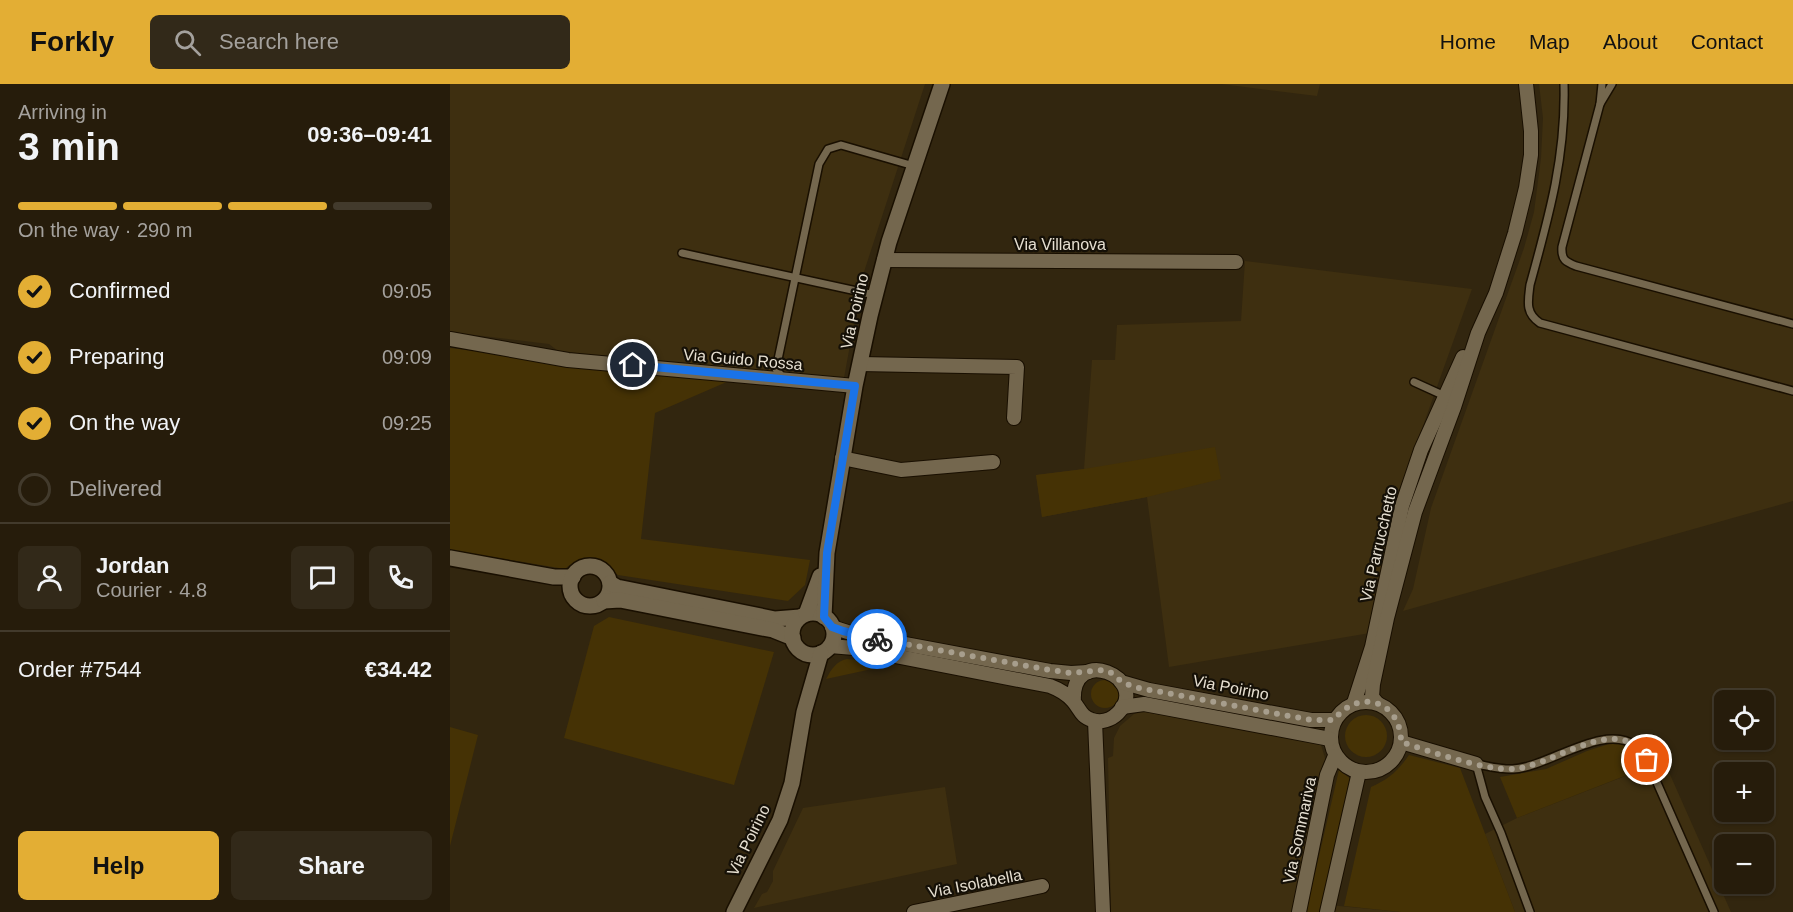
<!DOCTYPE html>
<html lang="en">
<head>
<meta charset="utf-8">
<style>
	:root { --surface:#261c0b; --page:#322919; --text:#f1f3f6; --muted:#a4a19d; --line:#423a2c; --accent:#e3ae34 }
	body { margin:0; font-family:Helvetica,sans-serif; background:var(--page); color:var(--text); height:100vh; display:flex; flex-direction:column; font-size:22px; white-space:nowrap }
	* { box-sizing:border-box; margin:0 }
	p { font-size:20px; color:var(--muted) }
	.icon { flex:none; width:33px; height:33px; fill:none; stroke:currentColor; stroke-width:2; stroke-linecap:round; stroke-linejoin:round }
	.map { position:relative; flex:1; overflow:hidden }
	.side { display:flex; flex-direction:column; background:var(--surface); width:450px }
	.side>* { flex:none }
	.fabs { position:absolute; left:1264px; top:606px; display:grid; gap:12px }
	.fabs a { display:grid; place-items:center; width:60px; height:60px; border-radius:9px; background:var(--surface); box-shadow:0 2px 4px #0004,0 0 0 2px var(--line); font-size:30px }
	.pin { position:absolute; display:grid; place-items:center; width:51px; height:51px; color:#fff; margin:-26px; border:3px solid #fff; border-radius:50%; box-shadow:0 2px 6px #0007 }
	.courier { position:absolute; display:grid; place-items:center; width:60px; height:60px; margin:-30px; border:4px solid #1a73e8; border-radius:50%; background:#fff; color:#222; box-shadow:0 2px 8px #0007 }
	.head em { font-style:normal; font-weight:700 }
	.head div { display:flex; flex-direction:column-reverse }
	.head { display:flex; align-items:center; justify-content:space-between; height:102px; padding:0 18px }
	h1 { font-size:39px; font-weight:700; line-height:45px }
	.bar { display:grid; grid-template-columns:repeat(4,1fr); gap:9px 6px; align-content:center; height:72px; padding:0 18px }
	.bar i { height:8px; border-radius:4px; background:var(--line) }
	.bar .current { background:var(--accent) }
	.bar p { grid-column:span 4 }
	.line { display:flex; align-items:center; gap:15px; padding:0 18px; border-top:2px solid var(--line) }
	.line div { flex:1 }
	.round { display:grid; place-items:center; flex:none; width:63px; height:63px; border-radius:9px; background:var(--page) }
	ol { padding:0 18px; list-style:none }
	li { display:flex; align-items:center; gap:18px; height:66px }
	li p { margin-inline-start:auto }
	li .icon { padding:6px; border-radius:50%; background:var(--accent); color:#111; stroke-width:4 }
	li:last-child { color:var(--muted) }
	li i { width:33px; height:33px; border:3px solid var(--line); border-radius:50% }
	.button { display:flex; gap:12px; margin-top:auto; padding:12px 18px }
	.button a { flex:1; height:69px; border-radius:9px; background:var(--accent); color:#111; font-size:24px; font-weight:700; line-height:69px; text-align:center }
	.button a+a { background:var(--page); color:var(--text) }
	header { display:flex; align-items:center; gap:36px; box-sizing:border-box; height:84px; padding:0 30px; background:var(--accent); color:#111 }
	header strong { font-size:28px }
	nav { display:flex; gap:33px; margin-inline-start:auto; font-size:21px }
	.search { width:420px; height:54px; background:var(--page); display:flex; align-items:center; gap:15px; box-sizing:border-box; padding:0 21px; border-radius:9px; color:var(--muted); font-size:22px }
	main { display:flex; flex:1; min-height:0 }
	.map>svg:first-child { display:block }
</style>
</head>
<body>
<header>
<strong>Forkly</strong>
<div class="search"><svg class="icon" aria-label="search" viewBox="0 0 24 24"><circle cx="10" cy="10" r="6"/><path d="M15 15l6 6"/></svg>Search here</div>
<nav><a>Home</a><a>Map</a><a>About</a><a>Contact</a></nav>
</header>
<main>
<section class="side">
<div class="head"><div><h1>3 min</h1><p>Arriving in</p></div><em>09:36–09:41</em></div>
<div class="bar"><i class="current"></i><i class="current"></i><i class="current"></i><i></i><p>On the way · 290 m</p></div>
<ol>
<li><svg class="icon" aria-label="check" viewBox="0 0 24 24"><path d="M5 12l5 5 9-10"/></svg>Confirmed<p>09:05</p></li>
<li><svg class="icon" aria-label="check" viewBox="0 0 24 24"><path d="M5 12l5 5 9-10"/></svg>Preparing<p>09:09</p></li>
<li><svg class="icon" aria-label="check" viewBox="0 0 24 24"><path d="M5 12l5 5 9-10"/></svg>On the way<p>09:25</p></li>
<li><i></i>Delivered</li>
</ol>
<div class="line" style="height:108px"><a class="round"><svg class="icon" aria-label="person" viewBox="0 0 24 24"><circle cx="12" cy="8" r="4"/><path d="M4 21q1-7 8-7t8 7"/></svg></a><div><b>Jordan</b><p>Courier · 4.8</p></div><a class="round"><svg class="icon" aria-label="chat" viewBox="0 0 24 24"><path d="M4 5h16v11H9l-5 4z"/></svg></a><a class="round"><svg class="icon" aria-label="phone" viewBox="0 0 24 24"><path d="M5 4h4l2 5-3 2q2 4 5 5l2-3 5 2v4C11 20 4 13 5 4z"/></svg></a></div>
<div class="line" style="height:78px"><div>Order #7544</div><b>€34.42</b></div>
<div class="button"><a>Help</a><a>Share</a></div>
</section>
<div class="map">
<svg width="1343" height="828" viewBox="0 0 1343 828">
	<rect width="100%" height="100%" fill="#32260f"/>
	<g fill="#3e2f10">
		<polygon points="0,0 475,0 413,191 393,299 108,267 99,260 0,248"/>
		<polygon points="771,0 870,0 867,12"/>
		<polygon points="1089,0 1343,0 1343,417 953,527 963,505 981,424 1074,164 1084,128 1091,74 1093,34"/>
		<polygon points="795,177 1022,205 945,420 920,549 719,583 697,413 592,433 586,391 634,385 642,276 665,276 667,241 791,237"/>
		<polygon points="697,626 844,654 871,661 875,674 876,694 849,828 661,828 658,674 663,672 664,654 670,642 684,630"/>
		<polygon points="1214,677 1281,828 1065,828 1035,750 1067,734"/>
		<polygon points="495,703 507,780 304,824 312,810 317,808 323,797 323,787 353,724"/>
		<polygon points="879,821 951,828 877,828"/>
	</g>
	<g fill="#453205">
		<path d="M 0,264 L 279,297 L 205,329 L 191,455 L 360,476 L 355,501 L 338,517 L 168,491 C 151,476 134,467 115,485 L 0,466 Z"/>
		<polygon points="765,363 771,395 697,413 592,433 586,391 634,385"/>
		<polygon points="159,533 324,568 284,701 114,654 144,542"/>
		<path d="M 397,575 L 445,580 L 376,595 C 381,586 386,577 397,575 Z"/>
		<circle cx="655" cy="610" r="14"/>
		<circle cx="916" cy="652" r="21"/>
		<polygon points="0,643 28,651 0,762"/>
		<path d="M 1159,660 C 1183,660 1185,665 1195,684 L 1067,734 L 1050,693 L 1096,685 L 1137,667 Z"/>
		<path d="M 959,671 L 1010,684 L 1065,828 L 951,828 L 894,822 L 921,703 C 939,695 948,687 959,671 Z"/>
		<polygon points="889,686 902,696 872,828 856,828"/>
	</g>
	<g fill="none" stroke-linecap="round" stroke-linejoin="round">
		<g stroke="#190f00" stroke-width="10">
			<g id="service">
				<path d="M 1114,0 C 1116,72 1099,132 1080,201 C 1078,217 1075,229 1090,239 L 1343,307"/>
				<polyline points="1152,0 1150,20 1162,0"/>
				<path d="M 1150,20 L 1112,163 C 1111,176 1116,178 1126,182 L 1343,240"/>
				<polyline points="232,169 425,211"/>
				<polyline points="333,294 326,285 369,80 378,65 391,61 464,82"/>
				<polyline points="964,298 997,313"/>
				<path d="M 1080,828 L 1051,749 L 1035,713 L 1026,680 C 1038,682 1052,686 1063,685 C 1099,683 1154,638 1186,662 C 1191,665 1194,672 1197,676 L 1264,828"/>
			</g>
		</g>
		<g stroke="#190f00" stroke-width="16">
			<g id="minor">
				<polyline points="434,176 786,178"/>
				<polyline points="0,255 118,276 405,302"/>
				<polyline points="410,280 567,283 564,334"/>
				<polyline points="392,374 451,386 543,378"/>
				<polyline points="382,543 407,551 600,587 621,589 638,588"/>
				<path d="M 380,562 L 404,564 L 600,602 C 608,605 617,610 623,617 C 630,625 631,633 642,636 C 651,639 661,636 668,629 C 702,594 620,559 624,618"/>
				<polyline points="671,598 699,606 861,636 884,636"/>
				<circle cx="916" cy="653" r="35"/>
				<polyline points="904,619 922,563 952,422 971,366 1013,273"/>
				<polyline points="927,619 922,613 923,600 937,534 965,428 1004,323 1028,249 1046,209 1065,149 1076,104 1081,71 1081,47 1076,0"/>
				<polyline points="672,623 694,620 880,655"/>
				<polyline points="645,637 653,828"/>
				<polyline points="951,658 1026,680"/>
				<polyline points="464,828 592,802"/>
				<polyline points="849,828 877,691 885,672"/>
				<polyline points="877,828 909,688"/>
			</g>
		</g>
		<g stroke="#190f00" stroke-width="18">
			<g id="tertiary">
				<polyline points="0,474 104,493 123,493"/>
				<circle cx="140" cy="502" r="20"/>
				<polyline points="160,499 167,503 325,535 350,533"/>
				<polyline points="154,517 170,516 323,546 343,554"/>
			</g>
		</g>
		<g stroke="#190f00" stroke-width="18">
			<g id="secondary">
				<circle cx="363" cy="550" r="21"/>
				<polyline points="356,530 370,492"/>
				<polyline points="374,533 377,469 405,302 420,232 439,158 492,0"/>
				<polyline points="284,828 330,736 342,699 354,628 371,569"/>
			</g>
		</g>
		<use href="#service" stroke="#74674e" stroke-width="7"/>
		<use href="#minor" stroke="#74674e" stroke-width="14"/>
		<use href="#tertiary" stroke="#74674e" stroke-width="15"/>
		<use href="#secondary" stroke="#74674e" stroke-width="15"/>
	</g>
	<g fill="none" stroke-linecap="round" stroke-linejoin="round">
		<path stroke="#a79e8d" stroke-width="6" stroke-dasharray="0 10.8" d="M 427,555 L 600,586 L 621,589 L 653,586 L 660,588 L 672,598 L 684,603 L 861,636 L 884,636 C 909,603 951,617 951,658 C 979,667 1035,687 1063,685 C 1099,683 1154,638 1186,662 C 1191,665 1194,672 1197,676"/>
		<polyline stroke="#1a73e8" stroke-width="8" points="183,281 405,302 377,469 374,533 382,543 393,547 427,555"/>
	</g>
	<g text-anchor="middle" stroke-width="4.5" stroke-linejoin="round" paint-order="stroke">
		<g font-size="16" fill="#e6dfd1" stroke="#151007">
			<text x="610" y="166">Via Villanova</text>
			<text transform="translate(404 227) rotate(-77)" y="6">Via Poirino</text>
			<text transform="translate(293 275) rotate(5)" y="6">Via Guido Rossa</text>
			<text transform="translate(928 460) rotate(-77)" y="6">Via Parrucchetto</text>
			<text transform="translate(781 603) rotate(11)" y="6">Via Poirino</text>
			<text transform="translate(849 746) rotate(-78)" y="6">Via Sommariva</text>
			<text transform="translate(298 756) rotate(-64)" y="6">Via Poirino</text>
			<text transform="translate(525 799) rotate(-11)" y="6">Via Isolabella</text>
		</g>
	</g>
</svg>
<div class="fabs">
<a><svg class="icon" aria-label="locate" viewBox="0 0 24 24"><circle cx="12" cy="12" r="6"/><path d="M12 2v4M12 18v4M2 12h4M18 12h4"/></svg></a>
<a>+</a>
<a>−</a>
</div>
<div class="pin" style="left:1197px;top:676px;background:#ea580c"><svg class="icon" aria-label="bag" viewBox="0 0 24 24"><path d="M5 8h14l-1 12H6zM9 8a3 3 0 0 1 6 0"/></svg></div>
<div class="pin" style="left:183px;top:281px;background:#1f2937"><svg class="icon" aria-label="home" viewBox="0 0 24 24"><path d="M3 11l9-7 9 7M6 9v11h12V9"/></svg></div>
<div class="courier" style="left:427px;top:555px"><svg class="icon" aria-label="bike" viewBox="0 0 24 24"><circle cx="6" cy="16" r="4"/><circle cx="18" cy="16" r="4"/><path d="M6 16l4-8h5l3 8M10 8l3 8H6M13 5h3"/></svg></div>
</div>
</main>
</body>
</html>
